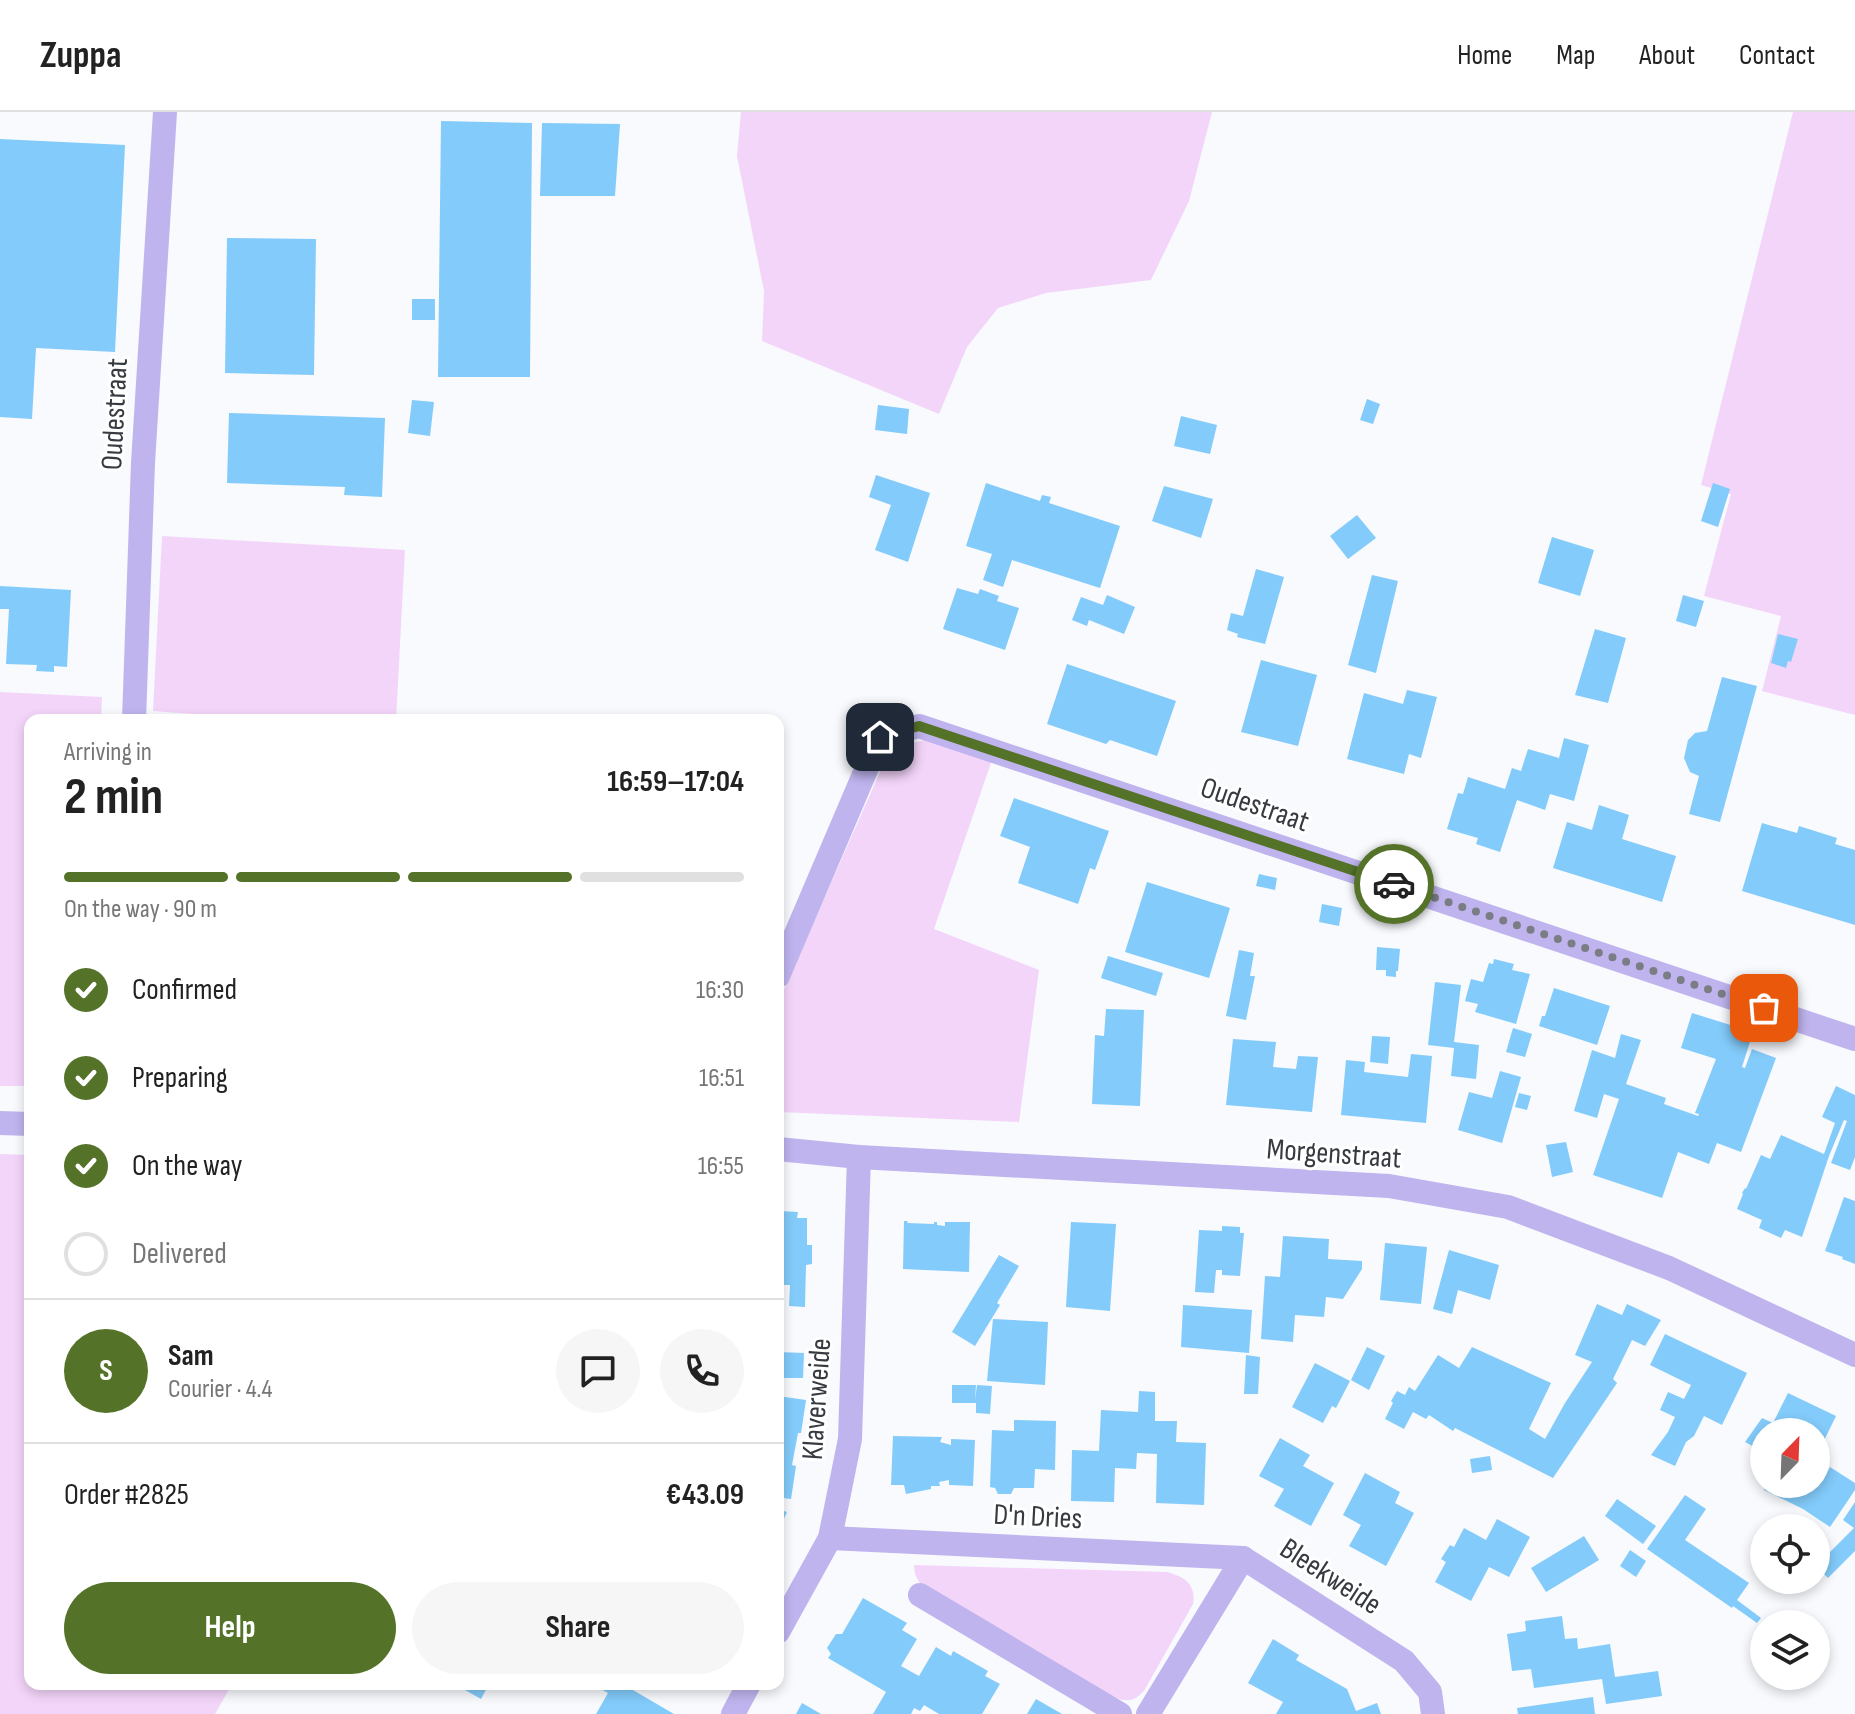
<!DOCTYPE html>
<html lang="en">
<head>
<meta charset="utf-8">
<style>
	:root { --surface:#fff; --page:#f6f6f6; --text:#222; --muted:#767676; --line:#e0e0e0; --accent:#547328 }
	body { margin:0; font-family:"Sofia Sans Condensed",sans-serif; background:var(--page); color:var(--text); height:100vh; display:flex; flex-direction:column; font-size:30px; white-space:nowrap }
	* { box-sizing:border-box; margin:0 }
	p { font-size:26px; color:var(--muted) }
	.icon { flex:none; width:44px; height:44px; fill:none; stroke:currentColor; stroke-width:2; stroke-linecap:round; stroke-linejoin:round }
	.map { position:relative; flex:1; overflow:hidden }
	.side { position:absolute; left:24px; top:602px; width:760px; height:976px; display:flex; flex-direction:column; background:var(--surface); border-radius:16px; box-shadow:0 4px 12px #0003 }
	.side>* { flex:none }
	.needle { width:52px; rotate:23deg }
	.tools { position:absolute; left:1750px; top:1306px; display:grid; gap:16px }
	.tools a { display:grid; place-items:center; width:80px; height:80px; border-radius:50%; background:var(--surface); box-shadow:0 4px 12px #0003; font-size:40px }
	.pin { position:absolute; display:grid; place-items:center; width:68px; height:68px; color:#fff; margin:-34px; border-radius:16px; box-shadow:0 4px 12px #0006 }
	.courier { position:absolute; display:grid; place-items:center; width:80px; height:80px; margin:-40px; border:6px solid #547328; border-radius:50%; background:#fff; color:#222; box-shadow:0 2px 10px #0007 }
	.headline em { font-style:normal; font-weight:700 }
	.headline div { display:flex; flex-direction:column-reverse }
	.headline { display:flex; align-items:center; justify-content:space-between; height:136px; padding:0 40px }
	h1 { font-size:52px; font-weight:700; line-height:60px }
	.bar { display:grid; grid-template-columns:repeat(4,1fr); gap:12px 8px; align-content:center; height:96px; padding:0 40px }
	.bar i { height:10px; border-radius:6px; background:var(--line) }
	.bar .selected { background:var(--accent) }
	.bar p { grid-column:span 4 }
	.line { display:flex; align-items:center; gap:20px; padding:0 40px; border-top:2px solid var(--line) }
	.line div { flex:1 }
	.round { display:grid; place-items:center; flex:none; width:84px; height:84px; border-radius:42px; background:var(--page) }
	ol { padding:0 40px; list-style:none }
	li { display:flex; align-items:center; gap:24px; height:88px }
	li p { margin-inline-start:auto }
	li .icon { padding:8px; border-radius:50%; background:var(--accent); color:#fff; stroke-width:4 }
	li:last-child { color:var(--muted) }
	li i { width:44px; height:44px; border:4px solid var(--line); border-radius:50% }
	.primary-button { display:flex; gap:16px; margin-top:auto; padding:16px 40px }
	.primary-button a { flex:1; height:92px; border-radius:48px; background:var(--accent); color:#fff; font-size:32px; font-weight:700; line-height:92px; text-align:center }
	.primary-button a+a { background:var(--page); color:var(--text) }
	header { display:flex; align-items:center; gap:48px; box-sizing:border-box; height:112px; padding:0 40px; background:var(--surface); border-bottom:2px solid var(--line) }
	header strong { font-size:38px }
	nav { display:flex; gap:44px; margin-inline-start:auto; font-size:28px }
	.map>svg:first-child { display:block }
</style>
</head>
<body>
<header>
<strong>Zuppa</strong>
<nav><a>Home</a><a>Map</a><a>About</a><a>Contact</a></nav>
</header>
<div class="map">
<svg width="1855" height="1602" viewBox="0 0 1855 1602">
	<rect width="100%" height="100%" fill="#f8fafe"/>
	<g fill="#f4d5fa">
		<polygon points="741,0 1212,0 1189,89 1151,168 1046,181 998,196 967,235 939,302 762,229 764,179 737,44"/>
		<polygon points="1793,0 1855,0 1855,603 1762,579 1781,504 1704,484 1731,382 1701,373"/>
		<polygon points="162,424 405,438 396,608 274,608 153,599"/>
		<polygon points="0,580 102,585 101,608 30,608 30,974 0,974"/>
		<path d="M 932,627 L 993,645 L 934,817 L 1039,858 L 1019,1010 L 778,1000 L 778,891 L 880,660 C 896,635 902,632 932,627 Z"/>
		<polygon points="0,1042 30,1043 30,1572 232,1572 215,1602 0,1602"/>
		<path d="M 914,1453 L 1167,1460 C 1185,1465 1196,1472 1193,1492 L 1144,1579 C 1132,1591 1126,1590 1111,1584 L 919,1470 L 915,1462 Z"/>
	</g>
	<g fill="#83cbfa">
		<polygon points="441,9 532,11 530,265 438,265"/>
		<polygon points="542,11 620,12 615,84 540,84"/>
		<polygon points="0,27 125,33 115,240 36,236 32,307 0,305"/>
		<polygon points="227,126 316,127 314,263 225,261"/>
		<rect x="412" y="187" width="23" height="21"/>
		<polygon points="1367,287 1380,292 1373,312 1360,308"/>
		<polygon points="412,288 434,290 430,324 408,321"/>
		<polygon points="878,293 909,297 907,322 875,318"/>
		<polygon points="229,301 385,306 382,385 344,383 345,375 227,371"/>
		<polygon points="1181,304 1217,313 1210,342 1174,334"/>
		<polygon points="876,363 930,381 908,450 875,438 891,393 869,385"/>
		<polygon points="986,371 1040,389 1042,383 1051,385 1049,391 1120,414 1100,476 1012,448 1003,475 983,468 992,442 966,434"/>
		<polygon points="1713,371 1730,377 1718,415 1701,409"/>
		<polygon points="1164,374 1213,387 1201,426 1152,409"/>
		<polygon points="1357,403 1376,426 1348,447 1330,424"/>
		<polygon points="1552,425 1594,438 1580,484 1538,471"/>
		<polygon points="1256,457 1284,465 1265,532 1237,525 1238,522 1227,518 1231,501 1243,504"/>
		<polygon points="1372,463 1398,469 1376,561 1348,553"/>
		<polygon points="0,474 71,478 67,555 54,554 54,560 36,559 37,553 6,552 9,497 0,497"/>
		<polygon points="957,476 978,482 980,477 999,484 997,489 1019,496 1005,538 943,517"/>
		<polygon points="1107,483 1135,495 1124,522 1089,508 1087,514 1072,508 1081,485 1103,493"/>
		<polygon points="1683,483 1704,489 1696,515 1676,509"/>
		<polygon points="1595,517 1626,526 1608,591 1575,583"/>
		<polygon points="1778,522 1798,527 1791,550 1788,549 1786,556 1771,551"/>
		<polygon points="1261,548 1317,563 1298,634 1241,620"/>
		<polygon points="1067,552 1176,589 1157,644 1110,628 1106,632 1047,612"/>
		<polygon points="1722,565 1757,574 1720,710 1689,702 1699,664 1690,660 1684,646 1688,628 1695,621 1707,619"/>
		<polygon points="1407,578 1437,585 1421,646 1409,642 1404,662 1347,647 1364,581 1403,592"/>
		<polygon points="1564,626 1589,633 1574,689 1550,682 1545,698 1517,688 1500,740 1476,732 1478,726 1447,717 1458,681 1463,682 1468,665 1505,677 1512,656 1521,659 1528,637 1559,646"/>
		<polygon points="1014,686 1109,719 1095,758 1090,756 1078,792 1018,771 1030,735 1000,724"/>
		<polygon points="1599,693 1629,703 1622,727 1676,744 1662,790 1553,756 1567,710 1592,718"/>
		<polygon points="1762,711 1797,721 1799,714 1837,726 1835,732 1855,738 1855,813 1742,779"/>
		<polygon points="1259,762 1277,766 1275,778 1256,774"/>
		<polygon points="1147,770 1230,796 1209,866 1125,840"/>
		<polygon points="1322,792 1342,796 1339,814 1319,810"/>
		<polygon points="1377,835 1400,837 1398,859 1396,859 1396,865 1386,864 1386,858 1376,858"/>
		<polygon points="1239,838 1254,841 1250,864 1255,864 1246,908 1226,904"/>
		<polygon points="1108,844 1163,861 1156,884 1101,866"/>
		<polygon points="1494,847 1514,852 1512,858 1530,862 1516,912 1475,900 1478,892 1465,889 1471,867 1483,870 1489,851 1493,852"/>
		<polygon points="1435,870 1461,873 1454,930 1479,933 1476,967 1451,964 1454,936 1428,933"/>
		<polygon points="1554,876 1610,894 1597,933 1539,914 1542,904 1545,904"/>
		<polygon points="1106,897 1144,898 1140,994 1092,992 1095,923 1104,924"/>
		<polygon points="1692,901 1753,920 1742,955 1745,956 1752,937 1776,946 1741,1040 1717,1031 1709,1052 1678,1040 1662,1086 1593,1063 1619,987 1604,982 1597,1006 1574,999 1592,938 1615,946 1621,922 1641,928 1626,972 1666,986 1664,992 1698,1004 1699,1002 1695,1001 1716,947 1681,936"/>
		<polygon points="1513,916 1532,922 1525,945 1506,940"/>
		<polygon points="1372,924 1390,925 1388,952 1370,950"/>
		<polygon points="1233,927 1276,930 1273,955 1296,957 1298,944 1318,945 1312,1000 1226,993"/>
		<polygon points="1411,942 1432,944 1426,1011 1341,1003 1346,948 1365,950 1364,960 1408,965"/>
		<polygon points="1500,959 1521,965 1502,1031 1458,1018 1469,980 1492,986"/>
		<polygon points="1836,974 1855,983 1855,1045 1850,1058 1831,1051 1847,1009 1844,1008 1829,1044 1802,1125 1785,1118 1781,1126 1759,1116 1762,1108 1737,1097 1743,1082 1742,1081 1745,1076 1746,1077 1761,1043 1770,1047 1781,1023 1824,1042 1835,1011 1822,1005"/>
		<polygon points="1519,981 1531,984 1527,998 1515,995"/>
		<polygon points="1566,1030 1573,1060 1552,1065 1546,1033"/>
		<polygon points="1844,1085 1855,1089 1855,1152 1842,1147 1843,1145 1825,1139"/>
		<polygon points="780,1099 798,1100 797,1106 807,1106 807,1133 812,1133 812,1152 806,1153 805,1195 789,1194 790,1173 778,1173 778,1105 780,1106"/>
		<polygon points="904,1109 908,1109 907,1111 934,1112 934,1110 937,1110 937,1113 945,1114 945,1110 970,1110 969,1160 903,1157"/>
		<polygon points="1071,1110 1116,1112 1110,1199 1066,1195"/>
		<polygon points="1222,1114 1240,1115 1240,1121 1244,1121 1240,1164 1222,1163 1222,1158 1216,1158 1214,1181 1195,1180 1199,1118 1222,1119"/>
		<polygon points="1283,1124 1329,1127 1328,1147 1362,1149 1362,1157 1343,1187 1326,1185 1324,1205 1295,1203 1293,1230 1261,1227 1265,1164 1280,1165"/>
		<polygon points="1385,1131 1427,1135 1421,1192 1380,1188"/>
		<polygon points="1449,1138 1499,1153 1490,1188 1458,1178 1452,1202 1433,1197"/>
		<polygon points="999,1143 1019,1154 997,1191 1000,1193 975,1234 952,1220"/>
		<polygon points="1597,1192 1622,1203 1627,1192 1661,1208 1645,1234 1632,1228 1613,1267 1617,1271 1553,1366 1455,1316 1453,1319 1429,1303 1426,1307 1413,1300 1404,1317 1385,1307 1393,1291 1391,1289 1397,1279 1405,1283 1409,1275 1415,1279 1438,1243 1459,1256 1472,1235 1551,1271 1529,1317 1545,1327 1565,1291 1592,1250 1575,1243"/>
		<polygon points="1183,1193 1252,1198 1249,1241 1181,1235"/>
		<polygon points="993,1207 1048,1210 1045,1273 987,1269"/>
		<polygon points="1665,1222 1747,1261 1722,1313 1704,1304 1694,1324 1686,1330 1675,1354 1651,1343 1668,1320 1675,1305 1660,1298 1668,1280 1684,1287 1691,1273 1650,1253"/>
		<polygon points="1367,1235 1385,1244 1369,1278 1351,1268"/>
		<polygon points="778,1240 804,1241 803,1266 778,1266"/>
		<polygon points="1246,1243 1260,1245 1258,1282 1244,1282"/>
		<polygon points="1315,1251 1350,1269 1336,1296 1332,1294 1323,1311 1292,1295"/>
		<polygon points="952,1273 976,1273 975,1288 977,1273 992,1274 990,1302 976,1301 976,1291 952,1291"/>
		<polygon points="1139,1279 1155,1280 1155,1309 1177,1309 1176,1330 1206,1331 1204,1393 1156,1391 1157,1342 1137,1341 1136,1357 1115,1356 1114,1390 1071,1389 1072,1338 1099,1339 1101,1298 1138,1300"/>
		<polygon points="1788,1281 1836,1304 1816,1345 1816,1320 1764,1320 1764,1340 1745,1330 1762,1306 1773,1311"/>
		<polygon points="778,1284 806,1288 801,1321 798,1321 792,1353 796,1354 791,1387 783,1386 779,1397 787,1400 778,1420"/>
		<polygon points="1014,1308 1056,1309 1055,1358 1035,1357 1034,1376 1014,1376 1011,1382 998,1382 995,1376 990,1375 992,1318 1014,1319"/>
		<polygon points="893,1324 942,1325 940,1330 951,1333 951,1327 975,1328 973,1374 949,1373 949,1368 939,1370 940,1374 931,1374 931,1377 906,1382 904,1373 891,1373"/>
		<polygon points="1280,1326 1310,1343 1303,1354 1334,1371 1311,1414 1274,1394 1284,1377 1259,1364"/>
		<polygon points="1490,1344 1492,1358 1472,1361 1470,1347"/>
		<polygon points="1816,1353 1828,1359 1830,1355 1855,1371 1855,1378 1830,1415 1803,1397 1764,1378 1767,1372 1816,1372"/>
		<polygon points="1365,1361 1400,1380 1395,1391 1414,1401 1386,1454 1349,1434 1361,1413 1343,1403"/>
		<polygon points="1685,1383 1706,1397 1685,1428 1749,1471 1737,1488 1761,1506 1757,1511 1733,1494 1732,1496 1647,1437"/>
		<polygon points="1617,1387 1656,1414 1643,1432 1605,1404"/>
		<polygon points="1855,1390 1855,1439 1828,1466 1816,1454 1854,1416 1843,1408"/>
		<polygon points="1497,1407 1530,1425 1509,1465 1489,1455 1471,1489 1435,1470 1446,1450 1441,1447 1450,1433 1454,1435 1464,1416 1486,1428"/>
		<polygon points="1584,1424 1599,1448 1546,1480 1531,1456"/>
		<polygon points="1630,1438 1646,1449 1636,1465 1620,1454"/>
		<polygon points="863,1486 907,1511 902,1518 917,1527 901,1554 919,1564 936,1535 951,1544 953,1539 988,1559 985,1564 1000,1572 982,1602 939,1602 924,1593 920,1599 914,1596 911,1602 873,1602 886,1580 828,1546 831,1542 827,1536 836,1522 842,1522"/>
		<polygon points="1562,1504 1565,1527 1577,1526 1578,1537 1610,1532 1615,1565 1658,1559 1662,1584 1606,1592 1602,1567 1534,1576 1531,1557 1512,1559 1507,1522 1526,1519 1525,1509"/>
		<polygon points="1273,1527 1299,1543 1296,1548 1347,1577 1356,1599 1377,1591 1381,1602 1276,1602 1283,1590 1248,1571"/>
		<polygon points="468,1572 489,1572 481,1587 465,1578"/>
		<polygon points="592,1572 627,1572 626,1574 674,1602 596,1602 608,1581"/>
		<polygon points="1593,1585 1595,1602 1518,1602 1517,1596"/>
		<polygon points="1036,1587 1062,1602 1027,1602"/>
		<polygon points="802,1591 821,1602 796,1602"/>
	</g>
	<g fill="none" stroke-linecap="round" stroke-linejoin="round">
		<g stroke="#bfb4ee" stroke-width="24">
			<polyline points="134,608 143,351 165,0"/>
			<polyline points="778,864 880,625 919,614 1855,927"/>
			<polyline points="0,1011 30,1012"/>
			<polyline points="778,1037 859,1045 1389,1074 1508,1095 1669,1156 1855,1243"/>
			<polyline points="830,1426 1243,1446"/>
			<polyline points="920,1483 1120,1602"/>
			<polyline points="778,1520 830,1426 850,1327 859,1045"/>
			<polyline points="733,1602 749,1572"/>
			<polyline points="1148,1602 1243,1446 1404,1549 1430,1580 1433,1602"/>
		</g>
	</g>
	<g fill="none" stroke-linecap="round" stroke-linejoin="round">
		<polyline stroke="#7a7d83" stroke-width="8" stroke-dasharray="0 14.4" points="1394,772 1764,896"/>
		<polyline stroke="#547328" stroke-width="10" points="880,625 919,614 1394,772"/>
	</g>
	<g text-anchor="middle" stroke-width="6" stroke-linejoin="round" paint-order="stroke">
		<g font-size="30" fill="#363a41" stroke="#fff">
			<text transform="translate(114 302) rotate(-87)" y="10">Oudestraat</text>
			<text transform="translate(1255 692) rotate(19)" y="10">Oudestraat</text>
			<text transform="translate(1334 1041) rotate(4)" y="10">Morgenstraat</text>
			<text transform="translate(816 1287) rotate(-86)" y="10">Klaverweide</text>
			<text transform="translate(1038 1404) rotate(3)" y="10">D'n Dries</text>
			<text transform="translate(1331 1464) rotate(33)" y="10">Bleekweide</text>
		</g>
	</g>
</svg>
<div class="tools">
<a><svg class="needle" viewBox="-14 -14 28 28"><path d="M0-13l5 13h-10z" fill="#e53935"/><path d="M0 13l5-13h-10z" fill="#767676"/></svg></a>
<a><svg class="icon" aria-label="locate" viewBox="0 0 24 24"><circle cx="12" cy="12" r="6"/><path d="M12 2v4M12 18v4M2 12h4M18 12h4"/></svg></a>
<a><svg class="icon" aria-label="layers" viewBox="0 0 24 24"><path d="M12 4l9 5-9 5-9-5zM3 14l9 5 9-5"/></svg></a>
</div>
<div class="pin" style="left:1764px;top:896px;background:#ea580c"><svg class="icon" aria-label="bag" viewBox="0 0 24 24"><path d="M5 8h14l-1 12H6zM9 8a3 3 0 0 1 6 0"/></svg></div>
<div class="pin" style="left:880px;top:625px;background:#1f2937"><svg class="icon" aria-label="home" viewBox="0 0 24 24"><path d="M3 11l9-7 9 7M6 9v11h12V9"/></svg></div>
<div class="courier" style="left:1394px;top:772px"><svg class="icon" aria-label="car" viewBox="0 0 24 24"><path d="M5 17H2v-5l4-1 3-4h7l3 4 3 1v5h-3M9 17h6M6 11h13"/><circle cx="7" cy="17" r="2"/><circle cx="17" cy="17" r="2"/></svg></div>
<section class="side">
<div class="headline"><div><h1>2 min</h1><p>Arriving in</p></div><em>16:59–17:04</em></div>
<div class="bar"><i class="selected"></i><i class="selected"></i><i class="selected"></i><i></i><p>On the way · 90 m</p></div>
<ol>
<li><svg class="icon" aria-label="check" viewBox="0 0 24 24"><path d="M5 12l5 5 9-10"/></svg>Confirmed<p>16:30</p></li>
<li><svg class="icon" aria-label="check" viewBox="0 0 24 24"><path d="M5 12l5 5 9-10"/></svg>Preparing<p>16:51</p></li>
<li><svg class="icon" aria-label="check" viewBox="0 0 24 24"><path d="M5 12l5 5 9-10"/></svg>On the way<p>16:55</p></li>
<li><i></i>Delivered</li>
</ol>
<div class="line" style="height:144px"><b class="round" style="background:var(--accent);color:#fff">S</b><div><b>Sam</b><p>Courier · 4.4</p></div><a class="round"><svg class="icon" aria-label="chat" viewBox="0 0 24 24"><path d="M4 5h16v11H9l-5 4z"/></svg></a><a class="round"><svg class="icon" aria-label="phone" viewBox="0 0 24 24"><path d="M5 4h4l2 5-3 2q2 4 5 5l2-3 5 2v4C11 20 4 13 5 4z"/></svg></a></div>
<div class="line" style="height:104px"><div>Order #2825</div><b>€43.09</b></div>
<div class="primary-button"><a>Help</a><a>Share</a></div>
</section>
</div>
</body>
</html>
